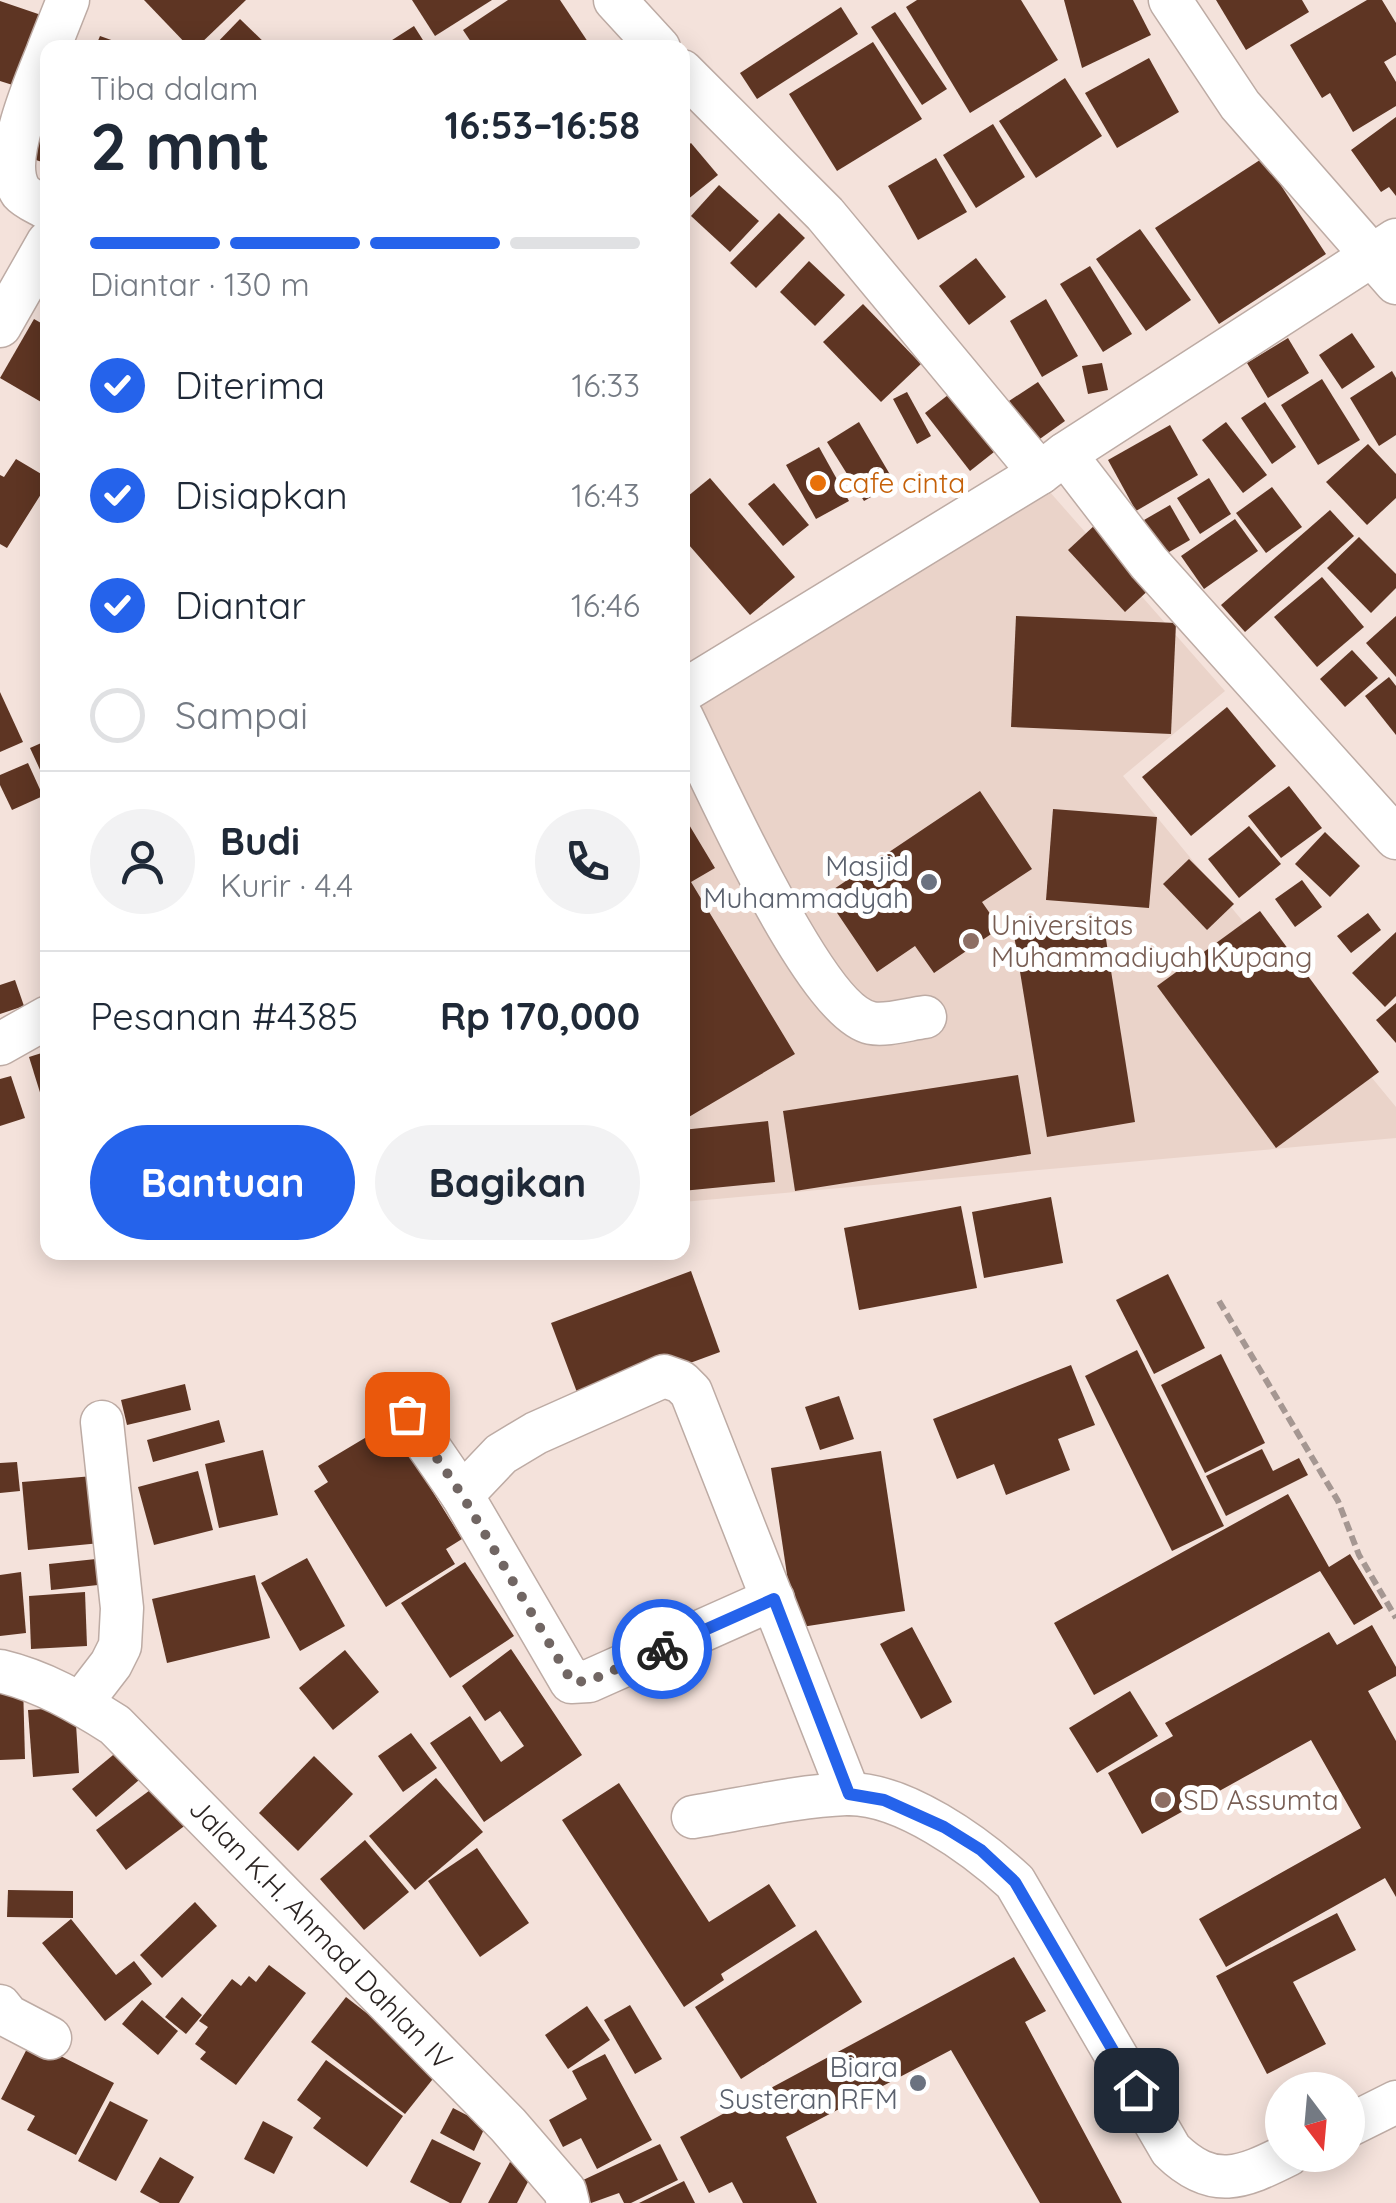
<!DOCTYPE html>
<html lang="id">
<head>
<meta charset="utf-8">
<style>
	:root { --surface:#fff; --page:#f2f2f3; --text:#1f2937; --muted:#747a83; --line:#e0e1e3; --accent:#2563eb }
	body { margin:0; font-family:Quicksand,sans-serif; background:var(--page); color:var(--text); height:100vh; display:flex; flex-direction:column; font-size:38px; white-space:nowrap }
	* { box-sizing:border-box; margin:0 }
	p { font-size:32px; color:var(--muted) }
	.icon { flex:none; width:55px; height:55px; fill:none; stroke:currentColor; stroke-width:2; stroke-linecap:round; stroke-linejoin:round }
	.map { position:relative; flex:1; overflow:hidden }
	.panel { position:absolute; left:40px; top:40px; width:650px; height:1220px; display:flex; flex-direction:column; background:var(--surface); border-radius:20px; box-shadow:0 5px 25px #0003 }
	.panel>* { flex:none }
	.needle { width:65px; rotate:164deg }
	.fabs { position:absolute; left:1265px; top:2072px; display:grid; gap:20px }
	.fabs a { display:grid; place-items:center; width:100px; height:100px; border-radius:50%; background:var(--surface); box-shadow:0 5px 25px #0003; font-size:50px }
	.pin { position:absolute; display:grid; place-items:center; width:85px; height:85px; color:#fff; margin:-42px; border-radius:20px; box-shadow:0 5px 15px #0006 }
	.courier { position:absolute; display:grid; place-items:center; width:100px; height:100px; margin:-50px; border:8px solid #2563eb; border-radius:50%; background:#fff; color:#222; box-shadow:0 2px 12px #0007 }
	.head em { font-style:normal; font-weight:700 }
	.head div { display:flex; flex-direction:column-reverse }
	.head { display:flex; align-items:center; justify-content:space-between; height:170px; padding:0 50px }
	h1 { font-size:65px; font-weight:700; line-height:75px }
	.bar { display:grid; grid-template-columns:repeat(4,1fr); gap:15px 10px; align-content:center; height:120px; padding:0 50px }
	.bar i { height:12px; border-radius:8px; background:var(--line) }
	.bar .selected { background:var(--accent) }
	.bar p { grid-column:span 4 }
	.line { display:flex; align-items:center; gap:25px; padding:0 50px; border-top:2px solid var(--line) }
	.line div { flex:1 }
	.round { display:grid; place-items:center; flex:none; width:105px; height:105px; border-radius:52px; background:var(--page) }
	ol { padding:0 50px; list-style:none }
	li { display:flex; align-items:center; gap:30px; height:110px }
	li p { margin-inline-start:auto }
	li .icon { padding:10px; border-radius:50%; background:var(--accent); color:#fff; stroke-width:4 }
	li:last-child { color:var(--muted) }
	li i { width:55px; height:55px; border:5px solid var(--line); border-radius:50% }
	.primary-button { display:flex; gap:20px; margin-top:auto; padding:20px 50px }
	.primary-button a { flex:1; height:115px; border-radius:60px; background:var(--accent); color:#fff; font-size:40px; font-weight:700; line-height:115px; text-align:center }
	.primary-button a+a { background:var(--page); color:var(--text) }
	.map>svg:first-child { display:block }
</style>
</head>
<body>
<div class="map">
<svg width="1396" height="2203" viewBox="0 0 1396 2203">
	<rect width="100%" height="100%" fill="#f4e2db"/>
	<polygon fill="#ead3c9" points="1049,491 1225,691 1123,776 1396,1107 1396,1138 683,1202 682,706"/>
	<g fill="#5e3523">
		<polygon points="144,0 246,0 196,48 190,48"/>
		<polygon points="412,0 492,0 435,36"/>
		<polygon points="508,0 560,0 590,45 475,48 463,30"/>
		<polygon points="917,0 1021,0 1058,60 970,113 906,7"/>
		<polygon points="1064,0 1133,0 1151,35 1082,68"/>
		<polygon points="1216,0 1302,0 1309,12 1246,50"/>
		<polygon points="1367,0 1382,0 1396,23 1396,55 1384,62 1396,82 1396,106 1353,132 1330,93 1322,98 1290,45"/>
		<polygon points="0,1 47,17 22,88 0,81"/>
		<polygon points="841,7 858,34 757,99 740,73"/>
		<polygon points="895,12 947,89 922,105 871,27"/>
		<polygon points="240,19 270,48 212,48"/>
		<polygon points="414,26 428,48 392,48 389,42"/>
		<polygon points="100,36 131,47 131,48 95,48"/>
		<polygon points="873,42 922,119 837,171 789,94"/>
		<polygon points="1149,58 1179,112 1117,148 1085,93"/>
		<polygon points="1065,78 1102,136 1036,178 999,121"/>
		<polygon points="48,97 48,164 24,156"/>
		<polygon points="1396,117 1396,196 1389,187 1381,192 1351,150"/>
		<polygon points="993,124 1025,177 976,208 943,155"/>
		<polygon points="691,143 718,175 682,204 682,150"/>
		<polygon points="936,158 967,212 918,240 888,186"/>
		<polygon points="1263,158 1326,254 1219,324 1155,228"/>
		<polygon points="719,185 759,221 730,252 691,216"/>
		<polygon points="779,213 805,238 756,288 730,263"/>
		<polygon points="1140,229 1191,300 1146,331 1096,259"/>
		<polygon points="976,258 1006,297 969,325 939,286"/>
		<polygon points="809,261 845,295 815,326 780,292"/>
		<polygon points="1090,266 1132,334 1103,352 1060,284"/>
		<polygon points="1046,299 1078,356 1042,377 1010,321"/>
		<polygon points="863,304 921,364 881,402 823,342"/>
		<polygon points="34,319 48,327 48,406 0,378"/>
		<polygon points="1352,333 1375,367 1342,389 1319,355"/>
		<polygon points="1288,338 1309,373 1268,398 1247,363"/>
		<polygon points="1102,363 1108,390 1088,394 1082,366"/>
		<polygon points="1392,371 1396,378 1396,435 1379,446 1350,398"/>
		<polygon points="1322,379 1360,440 1318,465 1281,405"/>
		<polygon points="1038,382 1065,421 1037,441 1009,401"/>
		<polygon points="907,392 931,436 917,444 893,399"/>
		<polygon points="948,395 994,452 970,471 925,413"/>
		<polygon points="1265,402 1296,447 1272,464 1241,418"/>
		<polygon points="859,422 895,483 864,501 827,442"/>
		<polygon points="1226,422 1267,475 1243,493 1202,440"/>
		<polygon points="1170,425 1198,475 1136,511 1108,460"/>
		<polygon points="1368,444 1396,474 1396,498 1367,525 1326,482"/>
		<polygon points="819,447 849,501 816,519 786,465"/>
		<polygon points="16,459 48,478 48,483 7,548 0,544 0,475 4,477"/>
		<polygon points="710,478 795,577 750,615 682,537 682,501"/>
		<polygon points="1209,478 1231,514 1200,534 1177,498"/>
		<polygon points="774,483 809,525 783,546 748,504"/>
		<polygon points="1272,487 1302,527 1266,553 1236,513"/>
		<polygon points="1170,505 1190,540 1164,555 1144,520"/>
		<polygon points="1330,510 1354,536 1245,632 1221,605"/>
		<polygon points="1235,519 1258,551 1204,589 1181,556"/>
		<polygon points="1096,524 1154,585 1125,612 1068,550"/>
		<polygon points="1359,537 1396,574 1396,588 1371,613 1327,568"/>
		<polygon points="1322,577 1364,627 1317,667 1274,617"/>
		<polygon points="1016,616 1176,623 1171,734 1011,727"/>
		<polygon points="1396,616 1396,677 1366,643"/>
		<polygon points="1352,650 1378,678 1345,707 1320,679"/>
		<polygon points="1389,677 1396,686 1396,735 1365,696"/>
		<polygon points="0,692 23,742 0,752"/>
		<polygon points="1227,707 1276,766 1191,836 1142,777"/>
		<polygon points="48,740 48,787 30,748"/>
		<polygon points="28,763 43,796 12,810 0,785 0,775"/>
		<polygon points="1289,786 1322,828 1281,858 1248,816"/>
		<polygon points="980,791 1032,869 982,902 1000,928 934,973 915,946 877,972 825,895"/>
		<polygon points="1053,809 1157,817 1149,908 1046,900"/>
		<polygon points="682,813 715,868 691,882 795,1054 682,1121"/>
		<polygon points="1249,826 1281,864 1239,898 1208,859"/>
		<polygon points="1325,832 1360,866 1330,897 1295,864"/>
		<polygon points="1189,859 1234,904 1207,930 1163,884"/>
		<polygon points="1302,880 1322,907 1295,927 1275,899"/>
		<polygon points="1260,911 1379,1072 1276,1148 1157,986"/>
		<polygon points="1368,913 1381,930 1351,953 1337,936"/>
		<polygon points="1102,914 1135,1122 1047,1137 1013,929"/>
		<polygon points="1396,932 1396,996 1385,1007 1352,973"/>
		<polygon points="15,980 24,1006 0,1014 0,985"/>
		<polygon points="1396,1003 1396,1043 1376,1020"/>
		<polygon points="48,1051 48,1114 47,1115 29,1057"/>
		<polygon points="1018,1075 1031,1154 795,1191 783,1111"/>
		<polygon points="11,1076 25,1118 0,1126 0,1079"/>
		<polygon points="768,1121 775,1182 682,1191 682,1130"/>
		<polygon points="1051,1197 1063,1263 984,1278 972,1212"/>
		<polygon points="961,1206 977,1288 859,1310 844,1228"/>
		<polygon points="691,1271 720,1352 581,1403 551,1323"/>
		<polygon points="1168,1274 1205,1348 1154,1374 1116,1300"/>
		<polygon points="1137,1350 1224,1526 1172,1551 1085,1376"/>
		<polygon points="1221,1354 1265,1443 1205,1473 1161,1385"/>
		<polygon points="1071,1365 1095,1425 1058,1439 1070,1470 1006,1495 994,1464 957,1479 933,1419"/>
		<polygon points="185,1384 191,1410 127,1425 121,1400"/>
		<polygon points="839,1396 854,1439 820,1450 805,1407"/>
		<polygon points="219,1420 225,1442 153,1462 147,1440"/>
		<polygon points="390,1423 462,1539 446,1549 455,1564 386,1607 314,1491 328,1482 318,1466"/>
		<polygon points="1262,1449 1273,1471 1299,1458 1308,1475 1226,1516 1206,1476"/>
		<polygon points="263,1450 278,1515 219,1528 205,1464"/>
		<polygon points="881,1451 905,1611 795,1628 771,1468"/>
		<polygon points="17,1462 20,1491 0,1493 0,1463"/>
		<polygon points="198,1471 213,1530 154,1545 138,1487"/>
		<polygon points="105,1475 111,1542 28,1550 22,1482"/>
		<polygon points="1288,1494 1329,1567 1350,1554 1383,1608 1354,1625 1320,1571 1094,1695 1054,1623"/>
		<polygon points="307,1558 345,1626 300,1651 261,1583"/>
		<polygon points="96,1559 98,1585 51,1590 49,1564"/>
		<polygon points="465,1562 514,1636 450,1678 401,1603"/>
		<polygon points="21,1572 26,1633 0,1636 0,1575"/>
		<polygon points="255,1575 270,1638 167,1663 152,1599"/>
		<polygon points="85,1592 87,1646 31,1649 29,1596"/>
		<polygon points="1372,1625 1396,1667 1396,1676 1368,1691 1396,1741 1396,1897 1385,1878 1226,1967 1199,1919 1361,1828 1311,1740 1142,1834 1108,1773 1173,1736 1165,1723 1329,1632 1337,1645"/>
		<polygon points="912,1627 952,1702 921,1719 880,1644"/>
		<polygon points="511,1649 582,1755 484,1822 430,1743 470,1716 501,1762 524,1746 500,1711 485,1721 462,1686"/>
		<polygon points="345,1650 379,1692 333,1730 299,1688"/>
		<polygon points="0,1684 23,1684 25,1759 0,1760"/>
		<polygon points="1130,1691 1158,1736 1097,1773 1069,1728"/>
		<polygon points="75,1707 79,1773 33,1777 28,1710"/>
		<polygon points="411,1733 437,1768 403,1792 378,1756"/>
		<polygon points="130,1741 153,1768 96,1817 72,1789"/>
		<polygon points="314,1756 353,1794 298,1851 259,1813"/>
		<polygon points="436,1778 483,1832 415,1890 369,1836"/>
		<polygon points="161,1782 191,1821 126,1870 96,1830"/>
		<polygon points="619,1783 709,1922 769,1884 796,1926 721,1974 724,1980 684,2007 562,1820"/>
		<polygon points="365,1840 409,1892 364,1930 320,1879"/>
		<polygon points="477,1848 529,1923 480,1957 428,1881"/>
		<polygon points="8,1890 73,1891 73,1918 7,1917"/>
		<polygon points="195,1902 217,1926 162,1978 140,1955"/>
		<polygon points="1337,1913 1356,1950 1293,1982 1326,2044 1267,2074 1216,1976"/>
		<polygon points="71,1919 116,1975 134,1961 152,1984 105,2021 42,1943"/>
		<polygon points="816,1930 862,2002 741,2079 695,2007"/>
		<polygon points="1014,1957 1046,2011 1025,2022 1122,2203 1040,2203 951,2050 786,2137 817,2203 743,2203 732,2182 709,2193 680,2137"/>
		<polygon points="269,1965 306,1993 236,2085 200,2059 206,2052 195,2044 208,2027 199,2021 232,1979 241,1986 249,1976 256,1982"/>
		<polygon points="182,1997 202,2015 186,2034 165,2017"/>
		<polygon points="346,1997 440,2070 405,2114 311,2042"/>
		<polygon points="142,2000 178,2031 158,2055 122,2024"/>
		<polygon points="630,2005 662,2059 635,2074 604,2020"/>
		<polygon points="587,2006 610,2040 568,2069 545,2035"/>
		<polygon points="31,2041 114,2083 76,2155 27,2130 35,2116 1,2099"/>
		<polygon points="605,2054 652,2140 597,2169 581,2138 563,2147 549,2120 587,2099 572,2071"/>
		<polygon points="326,2060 403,2116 367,2167 313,2128 321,2118 297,2100"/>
		<polygon points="110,2101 148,2120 116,2181 78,2161"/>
		<polygon points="453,2108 486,2125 474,2151 440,2133"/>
		<polygon points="263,2121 293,2137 274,2174 244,2159"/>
		<polygon points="432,2139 481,2163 461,2203 450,2203 410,2182"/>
		<polygon points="660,2144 678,2180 631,2203 624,2203 619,2193 591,2203 581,2181"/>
		<polygon points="160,2157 194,2177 179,2203 160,2203 140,2192"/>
		<polygon points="510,2162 532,2174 517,2203 488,2203"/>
		<polygon points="684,2181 695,2203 639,2203"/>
	</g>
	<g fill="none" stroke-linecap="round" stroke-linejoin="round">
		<g stroke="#bdaba4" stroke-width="45">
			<g id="minor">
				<polyline points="615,0 659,48"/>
				<polyline points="1170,0 1240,105 1396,283"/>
				<polyline points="49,48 68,0"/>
				<path d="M 48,51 C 35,83 0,162 21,192 C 27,199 40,204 48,209"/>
				<polyline points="682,71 825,214 1040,473"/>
				<polyline points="0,326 48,242"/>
				<polyline points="1065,454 1149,563 1396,838"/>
				<polyline points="682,692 1040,473 1065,454 1396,240"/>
				<path d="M 682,717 C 710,774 814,1011 871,1023 C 886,1026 909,1019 925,1017"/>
				<polyline points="0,1044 48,1017"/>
				<polyline points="407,1415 462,1495 571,1682 589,1681 773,1599"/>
				<polyline points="462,1495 501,1454 536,1433 664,1376 681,1382 691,1392 849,1794"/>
				<path d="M 0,1671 C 42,1681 79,1702 115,1725 L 508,2125 L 565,2191 L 568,2203"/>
				<polyline points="81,1703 111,1664 120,1646 122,1608 102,1422"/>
				<path d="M 693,1817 C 743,1809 796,1796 846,1794 C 902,1792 976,1846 1015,1882 L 1171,2150 C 1213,2191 1242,2178 1288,2155"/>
				<polyline points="0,2006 8,2016 50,2038"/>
				<polyline points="1348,2126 1396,2102"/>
			</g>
		</g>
		<polyline stroke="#a59792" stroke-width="6" stroke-dasharray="10 5" stroke-linecap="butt" points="1219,1301 1338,1501 1359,1555 1396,1618"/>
		<use href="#minor" stroke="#fff" stroke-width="42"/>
	</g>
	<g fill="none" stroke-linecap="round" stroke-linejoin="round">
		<polyline stroke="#716663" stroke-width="10" stroke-dasharray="0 18" points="407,1414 462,1495 572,1682 589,1681 662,1649"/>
		<polyline stroke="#2563eb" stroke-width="12" points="662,1649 774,1599 849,1794 884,1800 944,1827 981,1850 1015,1882 1136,2090"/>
	</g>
	<circle fill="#e8710a" stroke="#fff" stroke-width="4" cx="818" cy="483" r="10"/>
	<g fill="#6b7280" stroke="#fff" stroke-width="4">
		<circle cx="929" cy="882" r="10"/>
		<circle cx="918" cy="2083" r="10"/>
	</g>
	<g fill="#8d6e63" stroke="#fff" stroke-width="4">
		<circle cx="971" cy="941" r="10"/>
		<circle cx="1163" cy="1800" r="10"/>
	</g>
	<g text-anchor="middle" stroke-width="10" stroke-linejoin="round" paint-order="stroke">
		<g font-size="28" fill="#c56008" stroke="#fff" text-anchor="start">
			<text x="838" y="493">cafe cinta</text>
		</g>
		<g font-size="28" fill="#5b616d" stroke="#fff" text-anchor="end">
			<text x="909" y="876">Masjid<tspan x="909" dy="32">Muhammadyah</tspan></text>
			<text x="898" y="2077">Biara<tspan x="898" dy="32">Susteran RFM</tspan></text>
		</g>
		<g font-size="28" fill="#785e54" stroke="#fff" text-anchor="start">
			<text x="991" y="935">Universitas<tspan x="991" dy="32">Muhammadiyah Kupang</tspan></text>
			<text x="1183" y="1810">SD Assumta</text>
		</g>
		<g font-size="28" fill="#2b2422" stroke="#fff">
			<text transform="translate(321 1934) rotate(46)" y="10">Jalan K.H. Ahmad Dahlan IV</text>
		</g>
	</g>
</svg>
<div class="fabs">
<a><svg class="needle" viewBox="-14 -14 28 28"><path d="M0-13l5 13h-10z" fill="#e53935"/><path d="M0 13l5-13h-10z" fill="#747a83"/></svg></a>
</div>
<div class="pin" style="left:407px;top:1414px;background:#ea580c"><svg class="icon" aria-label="bag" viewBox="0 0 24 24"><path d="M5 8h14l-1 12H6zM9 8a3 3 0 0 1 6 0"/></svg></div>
<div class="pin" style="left:1136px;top:2090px;background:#1f2937"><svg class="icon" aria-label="home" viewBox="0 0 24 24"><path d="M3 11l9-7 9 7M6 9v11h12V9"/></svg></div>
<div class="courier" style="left:662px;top:1649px"><svg class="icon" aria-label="bike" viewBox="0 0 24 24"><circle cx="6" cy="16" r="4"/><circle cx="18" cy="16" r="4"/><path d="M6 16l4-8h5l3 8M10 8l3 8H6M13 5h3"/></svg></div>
<section class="panel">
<div class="head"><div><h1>2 mnt</h1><p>Tiba dalam</p></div><em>16:53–16:58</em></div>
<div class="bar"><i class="selected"></i><i class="selected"></i><i class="selected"></i><i></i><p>Diantar · 130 m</p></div>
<ol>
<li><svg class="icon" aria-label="check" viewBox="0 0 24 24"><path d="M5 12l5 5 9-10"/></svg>Diterima<p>16:33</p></li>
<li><svg class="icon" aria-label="check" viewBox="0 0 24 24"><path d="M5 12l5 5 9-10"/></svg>Disiapkan<p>16:43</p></li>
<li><svg class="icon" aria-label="check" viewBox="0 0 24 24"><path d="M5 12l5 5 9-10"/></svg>Diantar<p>16:46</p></li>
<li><i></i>Sampai</li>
</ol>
<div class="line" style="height:180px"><a class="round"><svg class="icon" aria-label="person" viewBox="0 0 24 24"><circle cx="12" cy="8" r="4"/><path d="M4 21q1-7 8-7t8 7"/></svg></a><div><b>Budi</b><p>Kurir · 4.4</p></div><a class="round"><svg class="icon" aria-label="phone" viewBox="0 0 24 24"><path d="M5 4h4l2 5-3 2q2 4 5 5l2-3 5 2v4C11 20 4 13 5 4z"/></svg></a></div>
<div class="line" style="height:130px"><div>Pesanan #4385</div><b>Rp 170,000</b></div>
<div class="primary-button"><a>Bantuan</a><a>Bagikan</a></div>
</section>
</div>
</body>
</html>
